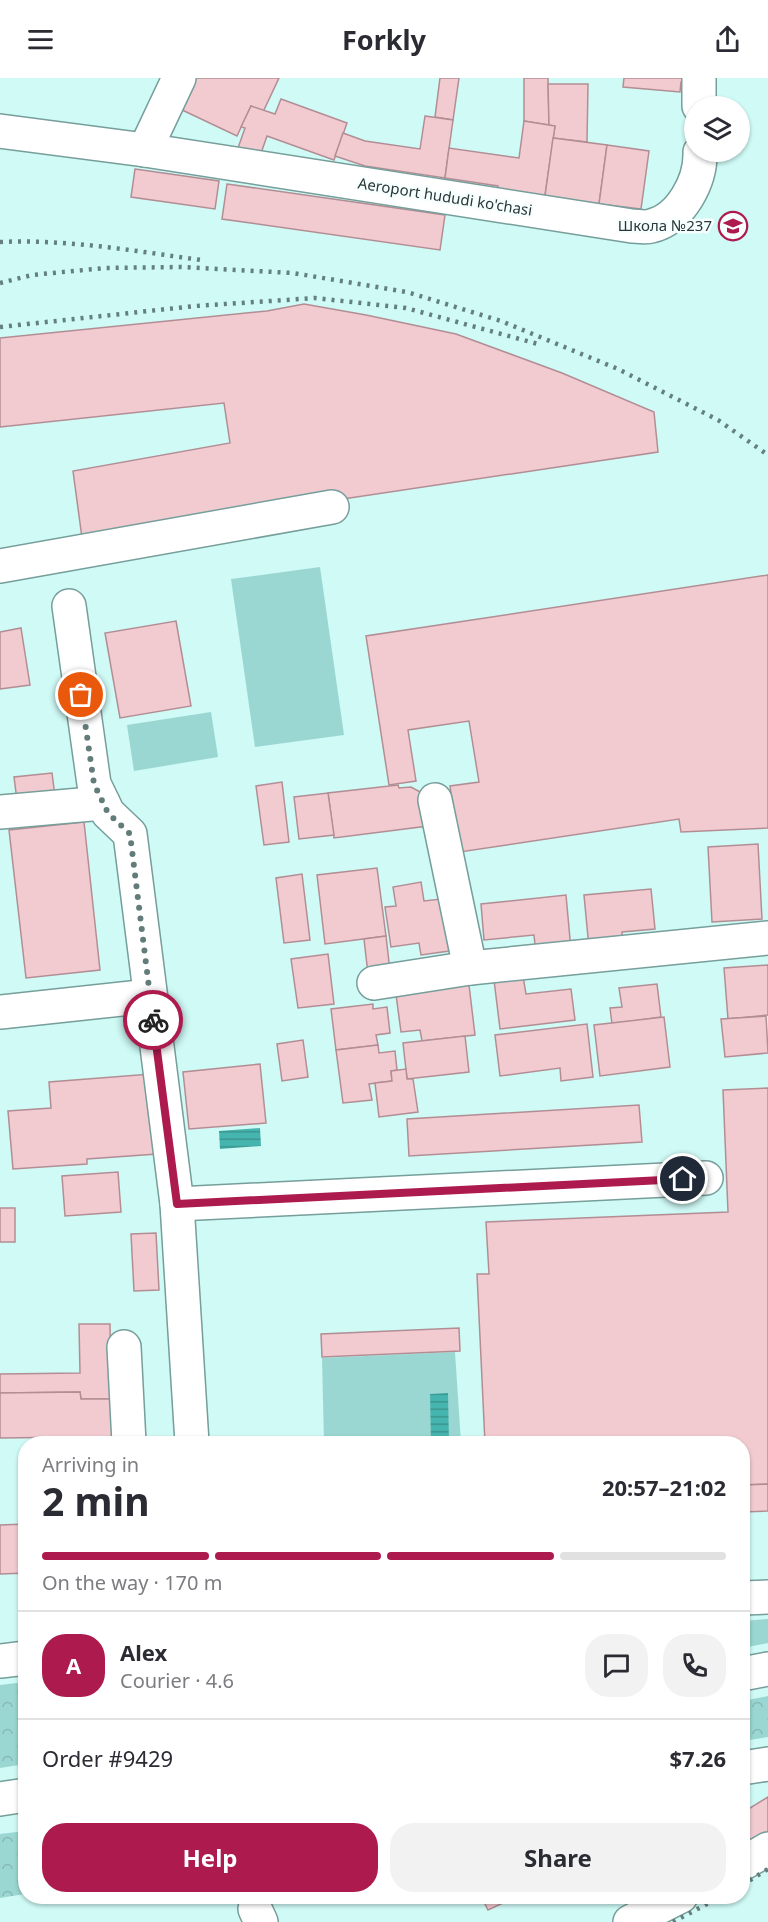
<!DOCTYPE html>
<html lang="en">
<head>
<meta charset="utf-8">
<style>
	:root { --surface:#fff; --page:#f2f2f3; --text:#2b2b33; --muted:#7c7c81; --line:#e1e1e2; --accent:#ad1b4e }
	body { margin:0; font-family:"Noto Sans",sans-serif; background:var(--page); color:var(--text); height:100vh; display:flex; flex-direction:column; font-size:22px; white-space:nowrap }
	* { box-sizing:border-box; margin:0 }
	p { font-size:20px; color:var(--muted) }
	.icon { flex:none; width:33px; height:33px; fill:none; stroke:currentColor; stroke-width:2; stroke-linecap:round; stroke-linejoin:round }
	.map { position:relative; flex:1; overflow:hidden }
	.sheet { position:absolute; left:18px; top:1358px; width:732px; height:468px; display:flex; flex-direction:column; background:var(--surface); border-radius:24px; box-shadow:0 2px 4px #0004 }
	.sheet>* { flex:none }
	.controls { position:absolute; left:684px; top:18px; display:grid; gap:12px }
	.controls a { display:grid; place-items:center; width:66px; height:66px; border-radius:50%; background:var(--surface); box-shadow:0 2px 4px #0004; font-size:30px }
	.pin { position:absolute; display:grid; place-items:center; width:51px; height:51px; color:#fff; margin:-26px; border:3px solid #fff; border-radius:50%; box-shadow:0 2px 6px #0007 }
	.courier { position:absolute; display:grid; place-items:center; width:60px; height:60px; margin:-30px; border:4px solid #ad1b4e; border-radius:50%; background:#fff; color:#222; box-shadow:0 2px 8px #0007 }
	.overview em { font-style:normal; font-weight:700 }
	.overview div { display:flex; flex-direction:column-reverse }
	.overview { display:flex; align-items:center; justify-content:space-between; height:102px; padding:0 24px }
	h1 { font-size:39px; font-weight:700; line-height:45px }
	.bar { display:grid; grid-template-columns:repeat(4,1fr); gap:9px 6px; align-content:center; height:72px; padding:0 24px }
	.bar i { height:8px; border-radius:4px; background:var(--line) }
	.bar .on { background:var(--accent) }
	.bar p { grid-column:span 4 }
	.line { display:flex; align-items:center; gap:15px; padding:0 24px; border-top:2px solid var(--line) }
	.line div { flex:1 }
	.round { display:grid; place-items:center; flex:none; width:63px; height:63px; border-radius:24px; background:var(--page) }
	.button { display:flex; gap:12px; margin-top:auto; padding:12px 24px }
	.button a { flex:1; height:69px; border-radius:24px; background:var(--accent); color:#fff; font-size:24px; font-weight:700; line-height:69px; text-align:center }
	.button a+a { background:var(--page); color:var(--text) }
	header { display:flex; justify-content:space-between; align-items:center; height:78px; padding:0 24px; background:var(--surface); font-size:27px; font-weight:700 }
	.map>svg:first-child { display:block }
</style>
</head>
<body>
<header><svg class="icon" aria-label="menu" viewBox="0 0 24 24"><path d="M4 6h16M4 12h16M4 18h16"/></svg>Forkly<svg class="icon" aria-label="share" viewBox="0 0 24 24"><path d="M12 15V3M7 8l5-5 5 5M5 13v7h14v-7"/></svg></header>
<div class="map">
<svg width="768" height="1844" viewBox="0 0 768 1844">
	<defs>
		<pattern id="forest-crowns" width="20" height="18" patternUnits="userSpaceOnUse" patternTransform="scale(1.5)"><rect width="20" height="18" fill="#9bd7d2"/><path d="M2 6a3 3 0 1 1 6 0M12 15a3 3 0 1 1 6 0" fill="none" stroke="#86b9b5"/></pattern>
		<pattern id="water-rules" width="6" height="5" patternUnits="userSpaceOnUse" patternTransform="scale(1.5)"><rect width="6" height="5" fill="#46b5af"/><path d="M0 2.5h6" fill="none" stroke="#3a948f"/></pattern>
	</defs>
	<rect width="100%" height="100%" fill="#cffaf6"/>
	<g fill="#9bd7d2">
		<polygon points="320,489 344,657 255,669 231,501"/>
		<polygon points="211,634 218,679 134,693 127,647"/>
		<polygon points="455,1274 461,1365 324,1365 322,1280"/>
		<polygon points="768,1541 768,1565 743,1570 743,1543"/>
	</g>
	<g fill="url(#forest-crowns)">
		<polygon points="25,1604 25,1686 0,1690 0,1607"/>
		<polygon points="768,1618 768,1659 743,1663 743,1623"/>
		<polygon points="25,1753 25,1816 0,1820 0,1756"/>
	</g>
	<g fill="url(#water-rules)">
		<polygon points="260,1050 261,1068 220,1071 219,1053"/>
		<polygon points="448,1315 449,1365 431,1365 430,1316"/>
	</g>
	<g fill="#f2cbd1" stroke="#b28e94" stroke-width="1.5">
		<polygon points="187,0 279,0 263,34 251,28 237,58 178,30"/>
		<polygon points="440,0 459,0 453,42 435,39"/>
		<polygon points="524,0 548,0 549,47 524,43"/>
		<polygon points="624,0 692,0 691,5 681,4 680,14 623,9"/>
		<polygon points="548,6 588,6 587,64 553,60 555,48 549,47"/>
		<polygon points="281,21 347,45 334,82 267,58 260,78 238,70 245,50 241,49 251,28 275,36"/>
		<polygon points="425,38 453,42 445,100 365,88 335,78 343,55 365,63 420,71"/>
		<polygon points="524,43 555,48 544,124 497,117 498,108 445,100 449,70 519,80"/>
		<polygon points="553,60 607,67 599,126 545,118"/>
		<polygon points="607,67 649,73 641,131 599,126"/>
		<polygon points="135,91 219,103 215,131 131,119"/>
		<polygon points="227,106 445,137 440,172 222,141"/>
		<polygon points="304,226 366,237 456,256 562,295 654,334 658,374 82,460 73,393 230,365 224,325 0,349 0,260 267,233"/>
		<polygon points="768,497 768,750 681,754 679,741 460,774 450,708 479,704 469,643 408,652 416,703 389,707 366,558"/>
		<polygon points="176,543 191,628 120,640 105,555"/>
		<polygon points="21,550 30,607 0,611 0,554"/>
		<polygon points="52,695 56,726 18,730 14,699"/>
		<polygon points="282,704 289,764 264,767 256,708"/>
		<polygon points="398,707 399,710 411,709 424,716 428,748 334,760 328,715"/>
		<polygon points="328,715 334,757 299,761 294,719"/>
		<polygon points="84,744 100,892 26,900 9,752"/>
		<polygon points="758,766 762,841 712,844 708,769"/>
		<polygon points="377,790 386,858 325,866 317,797"/>
		<polygon points="302,796 310,862 284,865 276,800"/>
		<polygon points="421,804 424,823 441,821 449,873 421,877 419,865 391,869 385,829 396,828 393,809"/>
		<polygon points="651,811 655,851 622,854 623,866 589,870 584,817"/>
		<polygon points="566,817 571,872 536,876 534,857 484,862 481,826"/>
		<polygon points="386,858 390,893 368,896 364,861"/>
		<polygon points="328,876 334,926 298,930 291,881"/>
		<polygon points="768,887 768,937 728,941 724,890"/>
		<polygon points="523,898 526,916 571,911 575,942 500,951 494,902"/>
		<polygon points="657,906 661,939 612,946 610,930 622,929 619,910"/>
		<polygon points="469,907 475,957 422,963 420,952 401,954 395,909 435,911"/>
		<polygon points="373,926 373,931 387,929 390,955 376,957 378,967 336,972 331,931"/>
		<polygon points="766,938 768,975 725,979 721,941"/>
		<polygon points="664,939 670,989 600,998 594,947"/>
		<polygon points="587,946 593,999 561,1003 560,990 500,998 495,957"/>
		<polygon points="465,958 469,994 407,1001 403,965"/>
		<polygon points="303,962 308,999 282,1003 277,966"/>
		<polygon points="378,967 379,975 395,973 397,992 391,993 392,1003 369,1006 372,1022 343,1025 336,972"/>
		<polygon points="260,986 266,1045 189,1051 183,994"/>
		<polygon points="406,991 407,1001 413,1001 418,1034 379,1039 375,1005 392,1003 391,993"/>
		<polygon points="151,996 157,1076 87,1081 87,1086 13,1091 8,1033 51,1030 49,1004"/>
		<polygon points="768,1010 768,1406 742,1407 742,1365 485,1365 477,1196 489,1196 486,1144 728,1134 723,1012"/>
		<polygon points="639,1027 642,1064 409,1078 407,1041"/>
		<polygon points="118,1094 121,1134 65,1138 62,1098"/>
		<rect x="0" y="1130" width="15" height="34"/>
		<polygon points="156,1155 159,1212 134,1213 131,1156"/>
		<polygon points="79,1246 110,1246 111,1321 81,1321 80,1314 0,1315 0,1296 80,1295"/>
		<polygon points="459,1250 460,1273 322,1279 321,1256"/>
		<polygon points="80,1314 81,1321 111,1321 112,1365 77,1365 77,1359 0,1360 0,1315"/>
		<polygon points="768,1406 768,1433 742,1434 742,1407"/>
		<polygon points="26,1446 26,1495 0,1496 0,1447"/>
		<polygon points="768,1719 768,1755 742,1770 742,1735"/>
		<polygon points="180,1818 227,1818 181,1825"/>
		<polygon points="481,1818 518,1818 488,1832"/>
	</g>
	<g fill="none" stroke-linecap="round" stroke-linejoin="round">
		<g stroke="#769e9b" stroke-width="36">
			<g id="minor">
				<polyline points="699,0 699,28"/>
				<path d="M 0,53 L 145,72 L 632,148 C 637,148 645,150 651,148 C 681,141 701,103 700,74"/>
				<polyline points="145,72 179,0"/>
				<polyline points="0,488 332,429"/>
				<polyline points="69,528 94,706 108,735 130,756 177,1126 192,1365"/>
				<polyline points="435,722 470,890 768,860"/>
				<polyline points="0,734 103,725"/>
				<polyline points="374,905 470,890"/>
				<polyline points="0,934 150,918"/>
				<polyline points="177,1126 706,1100"/>
				<polyline points="124,1269 129,1365"/>
				<polyline points="742,1690 768,1686"/>
				<polyline points="742,1786 768,1771"/>
				<polyline points="255,1831 261,1844"/>
				<polyline points="630,1844 681,1818"/>
			</g>
		</g>
		<g stroke="#769e9b" stroke-width="36">
			<g id="major">
				<polyline points="742,1520 768,1519"/>
				<polyline points="0,1583 26,1580"/>
				<polyline points="742,1596 768,1591"/>
				<polyline points="0,1721 26,1717"/>
			</g>
		</g>
		<use href="#minor" stroke="#fff" stroke-width="33"/>
		<use href="#major" stroke="#fff" stroke-width="33"/>
		<g stroke="#647f7c" stroke-width="4.5" stroke-dasharray="3 6" stroke-linecap="butt">
			<path d="M 0,164 C 67,161 135,173 201,182"/>
			<polyline points="0,205 32,197 105,190 181,189 293,195 407,214 501,243 618,291 718,342 768,377"/>
			<polyline points="0,249 195,228 315,220 406,230 538,266"/>
			<polyline points="742,1807 768,1791"/>
			<polyline points="673,1844 722,1818"/>
		</g>
	</g>
	<g fill="none" stroke-linecap="round" stroke-linejoin="round">
		<polyline stroke="#627c79" stroke-width="6" stroke-dasharray="0 10.8" points="81,617 94,706 108,735 130,756 153,942"/>
		<polyline stroke="#ad1b4e" stroke-width="8" points="153,942 177,1126 683,1101"/>
	</g>
	<defs>
		<g id="school-ring" transform="scale(1.5)"><circle r="9.5" fill="#f7fffe" stroke="#ad1b4e" stroke-width="1.5"/><path d="M0-5L7-2L0 1L-7-2ZM-4 1L0 2.5L4 1V4Q0 6-4 4Z" fill="#ad1b4e"/></g>
	</defs>
	<g fill-rule="evenodd">
		<use href="#school-ring" x="733" y="148"/>
	</g>
	<g text-anchor="middle" stroke-width="5" stroke-linejoin="round" paint-order="stroke">
		<g font-size="15" fill="#273836" stroke="#f7fffe">
			<text transform="translate(445 119) rotate(9)" y="5">Aeroport hududi ko'chasi</text>
		</g>
		<g font-size="15" fill="#273836" stroke="#f7fffe" text-anchor="end">
			<text x="712" y="153">Школа №237</text>
		</g>
	</g>
</svg>
<div class="controls">
<a><svg class="icon" aria-label="layers" viewBox="0 0 24 24"><path d="M12 4l9 5-9 5-9-5zM3 14l9 5 9-5"/></svg></a>
</div>
<div class="pin" style="left:81px;top:617px;background:#ea580c"><svg class="icon" aria-label="bag" viewBox="0 0 24 24"><path d="M5 8h14l-1 12H6zM9 8a3 3 0 0 1 6 0"/></svg></div>
<div class="pin" style="left:683px;top:1101px;background:#1f2937"><svg class="icon" aria-label="home" viewBox="0 0 24 24"><path d="M3 11l9-7 9 7M6 9v11h12V9"/></svg></div>
<div class="courier" style="left:153px;top:942px"><svg class="icon" aria-label="bike" viewBox="0 0 24 24"><circle cx="6" cy="16" r="4"/><circle cx="18" cy="16" r="4"/><path d="M6 16l4-8h5l3 8M10 8l3 8H6M13 5h3"/></svg></div>
<section class="sheet">
<div class="overview"><div><h1>2 min</h1><p>Arriving in</p></div><em>20:57–21:02</em></div>
<div class="bar"><i class="on"></i><i class="on"></i><i class="on"></i><i></i><p>On the way · 170 m</p></div>
<div class="line" style="height:108px"><b class="round" style="background:var(--accent);color:#fff">A</b><div><b>Alex</b><p>Courier · 4.6</p></div><a class="round"><svg class="icon" aria-label="chat" viewBox="0 0 24 24"><path d="M4 5h16v11H9l-5 4z"/></svg></a><a class="round"><svg class="icon" aria-label="phone" viewBox="0 0 24 24"><path d="M5 4h4l2 5-3 2q2 4 5 5l2-3 5 2v4C11 20 4 13 5 4z"/></svg></a></div>
<div class="line" style="height:78px"><div>Order #9429</div><b>$7.26</b></div>
<div class="button"><a>Help</a><a>Share</a></div>
</section>
</div>
</body>
</html>
